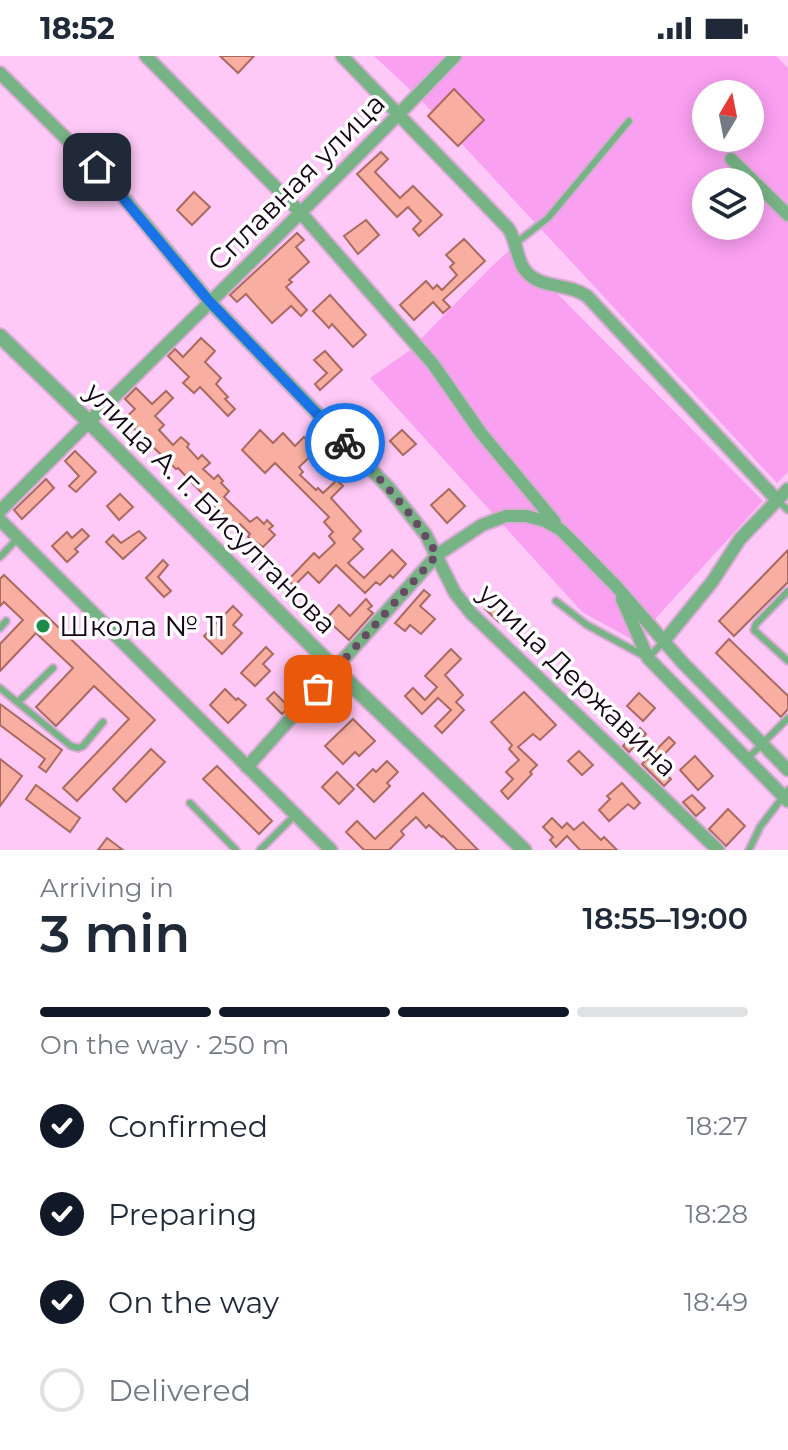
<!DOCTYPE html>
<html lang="en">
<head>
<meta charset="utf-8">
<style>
	:root { --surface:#fff; --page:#f2f2f3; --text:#1f2937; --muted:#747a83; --line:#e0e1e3; --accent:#111827 }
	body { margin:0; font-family:Montserrat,sans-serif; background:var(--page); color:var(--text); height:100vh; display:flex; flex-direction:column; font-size:30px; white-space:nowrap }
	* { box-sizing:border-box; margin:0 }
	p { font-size:26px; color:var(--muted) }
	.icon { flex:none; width:44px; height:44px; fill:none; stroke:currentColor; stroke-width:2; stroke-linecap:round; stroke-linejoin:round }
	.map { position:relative; height:794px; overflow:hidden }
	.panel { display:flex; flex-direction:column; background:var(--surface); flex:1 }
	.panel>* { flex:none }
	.needle { width:52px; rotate:10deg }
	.tools { position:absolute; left:692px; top:24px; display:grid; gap:16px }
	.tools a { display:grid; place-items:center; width:72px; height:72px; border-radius:50%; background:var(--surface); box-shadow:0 4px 20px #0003; font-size:40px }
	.pin { position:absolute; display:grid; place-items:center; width:68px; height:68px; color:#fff; margin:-34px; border-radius:16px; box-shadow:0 4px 12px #0006 }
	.courier { position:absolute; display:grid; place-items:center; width:80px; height:80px; margin:-40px; border:6px solid #1a73e8; border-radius:50%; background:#fff; color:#222; box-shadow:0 2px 10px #0007 }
	.head em { font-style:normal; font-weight:600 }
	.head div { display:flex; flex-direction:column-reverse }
	.head { display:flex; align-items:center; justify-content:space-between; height:136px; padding:0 40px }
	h1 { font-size:52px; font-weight:600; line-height:60px }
	.bar { display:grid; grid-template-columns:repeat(4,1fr); gap:12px 8px; align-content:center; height:96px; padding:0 40px }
	.bar i { height:10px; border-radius:6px; background:var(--line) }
	.bar .current { background:var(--accent) }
	.bar p { grid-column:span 4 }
	ol { padding:0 40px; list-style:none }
	li { display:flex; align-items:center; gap:24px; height:88px }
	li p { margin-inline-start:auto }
	li .icon { padding:8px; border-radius:50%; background:var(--accent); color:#fff; stroke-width:4 }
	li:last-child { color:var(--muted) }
	li i { width:44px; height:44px; border:4px solid var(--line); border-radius:50% }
	.status { display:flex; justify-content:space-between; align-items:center; height:56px; padding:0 40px; background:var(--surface); direction:ltr }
	.status svg { height:22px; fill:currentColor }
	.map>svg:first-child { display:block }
</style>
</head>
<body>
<div class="status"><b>18:52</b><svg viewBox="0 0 49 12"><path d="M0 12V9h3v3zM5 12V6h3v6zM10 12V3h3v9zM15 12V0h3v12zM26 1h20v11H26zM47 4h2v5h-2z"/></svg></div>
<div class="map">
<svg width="788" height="794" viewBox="0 0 788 794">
	<rect width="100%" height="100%" fill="#fec9f7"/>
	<g fill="#faa0f1" fill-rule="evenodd">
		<path d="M 374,0 L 776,0 L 788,12 L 788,416 L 777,427 L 420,43 ZM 706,38 L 750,38 L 750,82 L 706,82 ZM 706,126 L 750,126 L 750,170 L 706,170 Z"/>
		<polygon points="512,192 763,445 635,585 582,556 370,322 409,295 491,211"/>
	</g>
	<g fill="#f8afa1" stroke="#aa6a5f" stroke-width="2">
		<polygon points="220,0 254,0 238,17"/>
		<polygon points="454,33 484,64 458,90 428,60"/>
		<polygon points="381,96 388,103 375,116 400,142 413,130 442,159 419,180 413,173 421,165 408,151 397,161 357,118"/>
		<polygon points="194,136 210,151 192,169 177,154"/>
		<polygon points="366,164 379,179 358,198 344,180"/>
		<polygon points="297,177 304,184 296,191 309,206 289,224 292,226 286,231 307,254 301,260 291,250 272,267 246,238 237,246 230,239"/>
		<polygon points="464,183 485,205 443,244 450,251 443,257 433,246 414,264 400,249 426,225 433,233 437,229 442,234 457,219 450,211 454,207 446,199"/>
		<polygon points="330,239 366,279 353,291 332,268 329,272 313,255"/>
		<polygon points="201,282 215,295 205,306 221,322 216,328 228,341 225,343 235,353 228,360 200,331 194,337 183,327 189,321 168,300 175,293 183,301"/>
		<polygon points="325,295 342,314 320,334 315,328 327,317 314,304"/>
		<polygon points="136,332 152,348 166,335 173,342 155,360 164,369 159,374 173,389 181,381 189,388 187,391 198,403 202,399 210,407 203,413 214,423 218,419 223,425 221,427 229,435 224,441 250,466 257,461 264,468 267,464 273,470 269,473 275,479 263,491 248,481 250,478 240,468 235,472 178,412 176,413 124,363 135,353 125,343"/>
		<polygon points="260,374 273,387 283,377 295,390 304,381 312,389 323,378 352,407 337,422 313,398 299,411 303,416 300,419 316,434 318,432 323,437 337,424 343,430 331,442 361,475 353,483 363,493 348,507 364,522 392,494 406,508 393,522 390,519 380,529 376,526 365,537 336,509 319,527 308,516 294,530 288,524 314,497 319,502 335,487 329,480 333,476 324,466 329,461 275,407 265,417 242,394"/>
		<polygon points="402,374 416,388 403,399 390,385"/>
		<polygon points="75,395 96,416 76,436 69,430 79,420 65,405"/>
		<polygon points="46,423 54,432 22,463 14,454"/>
		<polygon points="449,433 465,450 447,467 431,449"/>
		<polygon points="120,438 133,451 119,464 107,450"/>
		<polygon points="82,473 89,480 75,493 78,496 67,506 52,490 67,476 72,482"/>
		<polygon points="139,475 146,482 123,503 106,486 113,479 121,487"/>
		<polygon points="788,494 788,526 734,580 719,565"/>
		<polygon points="163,504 168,509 158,521 171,535 164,541 146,522"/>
		<polygon points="4,519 155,664 77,745 63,732 129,663 94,630 56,670 36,651 73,612 36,577 0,615 0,588 23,564 4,546 0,550 0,523"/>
		<polygon points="424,534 430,539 420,550 435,563 421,578 410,569 405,575 395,567"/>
		<polygon points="498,539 513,552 500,567 485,553"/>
		<polygon points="366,543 372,550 368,553 373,557 349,584 326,563 339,549 350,560"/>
		<polygon points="233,550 242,559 233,569 242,577 222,598 204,580"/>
		<polygon points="729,583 788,640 788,653 781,661 716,597"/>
		<polygon points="266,591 273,598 263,608 270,615 255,630 241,617"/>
		<polygon points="451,593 461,603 445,619 463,639 456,646 464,654 442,677 435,670 451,654 438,642 422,658 405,640 413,632 425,644 437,631 425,620"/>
		<polygon points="225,633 236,644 238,642 246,649 228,667 210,649"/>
		<polygon points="274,636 289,651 282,658 267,643"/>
		<polygon points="524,636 556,669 540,684 533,678 518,691 537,709 530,716 532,718 508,743 501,735 513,723 506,716 519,704 509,693 512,689 491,666"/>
		<polygon points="639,637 655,652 643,665 627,650"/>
		<polygon points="0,648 62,694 46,716 39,711 45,703 0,669"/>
		<polygon points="353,663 375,685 359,700 355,696 343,708 325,690"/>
		<polygon points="640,672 646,678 629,696 623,690"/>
		<polygon points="669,681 675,687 655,708 671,723 664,730 642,708"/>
		<polygon points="151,693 165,706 126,746 113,733"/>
		<polygon points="579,695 593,709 582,719 568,705"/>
		<polygon points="695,700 713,720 698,734 680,714"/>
		<polygon points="0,703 22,720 0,750"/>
		<polygon points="387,705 398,716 387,727 390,730 374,746 357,729 373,713 376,716"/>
		<polygon points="217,710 272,765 259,778 203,723"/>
		<polygon points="337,716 354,733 339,748 322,731"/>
		<polygon points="622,727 640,747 634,753 628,748 609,765 599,754 610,743 607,740"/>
		<polygon points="36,729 80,762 70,776 26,743"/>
		<polygon points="423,737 478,794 457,794 443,780 442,781 429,769 426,772 416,761 401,775 404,779 389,794 364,794 346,776 357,765 375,783"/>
		<polygon points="692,739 705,752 696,760 683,746"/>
		<polygon points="728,753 745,770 726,790 709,773"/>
		<polygon points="552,762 562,772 567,767 574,774 583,766 601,784 604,781 617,794 580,794 567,780 556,791 550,784 553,781 543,771"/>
		<polygon points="107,782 123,794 98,794"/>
	</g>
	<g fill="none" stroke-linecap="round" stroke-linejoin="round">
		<g stroke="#d9aad3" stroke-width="10">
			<g id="service">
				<polyline points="516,187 548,162 629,65"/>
				<polyline points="777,444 788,454"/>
				<polyline points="0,501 18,482"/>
				<polyline points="788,535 756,568 754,574 788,605"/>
				<polyline points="556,545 587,569 648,602 664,585"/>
				<polyline points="0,572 6,565"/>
				<polyline points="0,632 71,690 78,692 83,690 103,666"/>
				<polyline points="18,646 53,612"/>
				<polyline points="747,703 788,662"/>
				<polyline points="190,747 236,794"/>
				<polyline points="260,794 295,759"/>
				<polyline points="749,794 760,771 788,734"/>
			</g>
		</g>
		<g stroke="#d9aad3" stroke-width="16">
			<g id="minor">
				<polyline points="146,0 301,157 433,308 481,377 555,466"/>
				<path d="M 342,0 L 508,172 C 517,185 516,201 524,213 C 539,234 567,226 587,240 L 777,444"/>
				<polyline points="0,17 114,130 209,245 389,432 426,479 455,537 471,557 718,794"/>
				<polyline points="731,103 788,159"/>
				<path d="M 0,455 C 150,302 307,155 455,0"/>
				<polyline points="0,464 331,794"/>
				<polyline points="622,543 648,602 788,745"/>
				<polyline points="664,585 712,526 740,483 788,433"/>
				<polyline points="247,711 437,499 482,469 506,460 526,460 545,465 561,474 615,529 682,606 788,714"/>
			</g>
		</g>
		<g stroke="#d9aad3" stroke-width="18">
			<polyline id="tertiary" points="0,280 88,365 336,614 524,794"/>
		</g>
		<use href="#service" stroke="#77b485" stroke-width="6"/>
		<use href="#minor" stroke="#77b485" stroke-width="12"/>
		<use href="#tertiary" stroke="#77b485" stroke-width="14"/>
	</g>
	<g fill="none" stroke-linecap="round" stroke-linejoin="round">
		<path stroke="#674a64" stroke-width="8" stroke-dasharray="0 14.4" d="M 318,633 L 437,499 C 413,456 379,422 345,387"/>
		<polyline stroke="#1a73e8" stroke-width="10" points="97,111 209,245 345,387"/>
	</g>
	<circle fill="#1b8c45" stroke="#fefefe" stroke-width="3" cx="43" cy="570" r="8"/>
	<g text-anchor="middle" stroke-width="7" stroke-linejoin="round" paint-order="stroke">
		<g font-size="28" fill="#160515" stroke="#fefefe">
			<text transform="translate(296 126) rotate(-45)" y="10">Сплавная улица</text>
			<text transform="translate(211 452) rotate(45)" y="10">улица А. Г. Бисултанова</text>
			<text transform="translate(578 624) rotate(44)" y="10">улица Державина</text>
		</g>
		<g font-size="28" fill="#160515" stroke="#fefefe" text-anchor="start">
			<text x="59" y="580">Школа № 11</text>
		</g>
	</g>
</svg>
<div class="tools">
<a><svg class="needle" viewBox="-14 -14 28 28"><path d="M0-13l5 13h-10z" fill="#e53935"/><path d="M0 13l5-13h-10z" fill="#747a83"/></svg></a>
<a><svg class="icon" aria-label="layers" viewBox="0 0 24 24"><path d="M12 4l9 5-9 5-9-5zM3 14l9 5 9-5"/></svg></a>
</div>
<div class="pin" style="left:318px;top:633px;background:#ea580c"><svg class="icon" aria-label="bag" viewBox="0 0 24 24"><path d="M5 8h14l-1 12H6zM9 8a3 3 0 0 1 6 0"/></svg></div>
<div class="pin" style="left:97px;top:111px;background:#1f2937"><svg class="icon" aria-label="home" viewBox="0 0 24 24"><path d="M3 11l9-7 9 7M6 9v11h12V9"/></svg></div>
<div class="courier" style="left:345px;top:387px"><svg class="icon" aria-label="bike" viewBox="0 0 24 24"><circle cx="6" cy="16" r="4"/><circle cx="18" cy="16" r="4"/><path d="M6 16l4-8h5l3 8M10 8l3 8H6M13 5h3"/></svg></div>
</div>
<section class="panel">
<div class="head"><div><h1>3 min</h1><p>Arriving in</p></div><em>18:55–19:00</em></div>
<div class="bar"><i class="current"></i><i class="current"></i><i class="current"></i><i></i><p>On the way · 250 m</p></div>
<ol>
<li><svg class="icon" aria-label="check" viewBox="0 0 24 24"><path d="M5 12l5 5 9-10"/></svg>Confirmed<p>18:27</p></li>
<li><svg class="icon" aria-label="check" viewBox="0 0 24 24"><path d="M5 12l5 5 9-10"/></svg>Preparing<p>18:28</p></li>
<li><svg class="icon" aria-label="check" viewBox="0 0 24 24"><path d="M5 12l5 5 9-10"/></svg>On the way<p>18:49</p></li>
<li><i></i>Delivered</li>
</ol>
</section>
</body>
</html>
